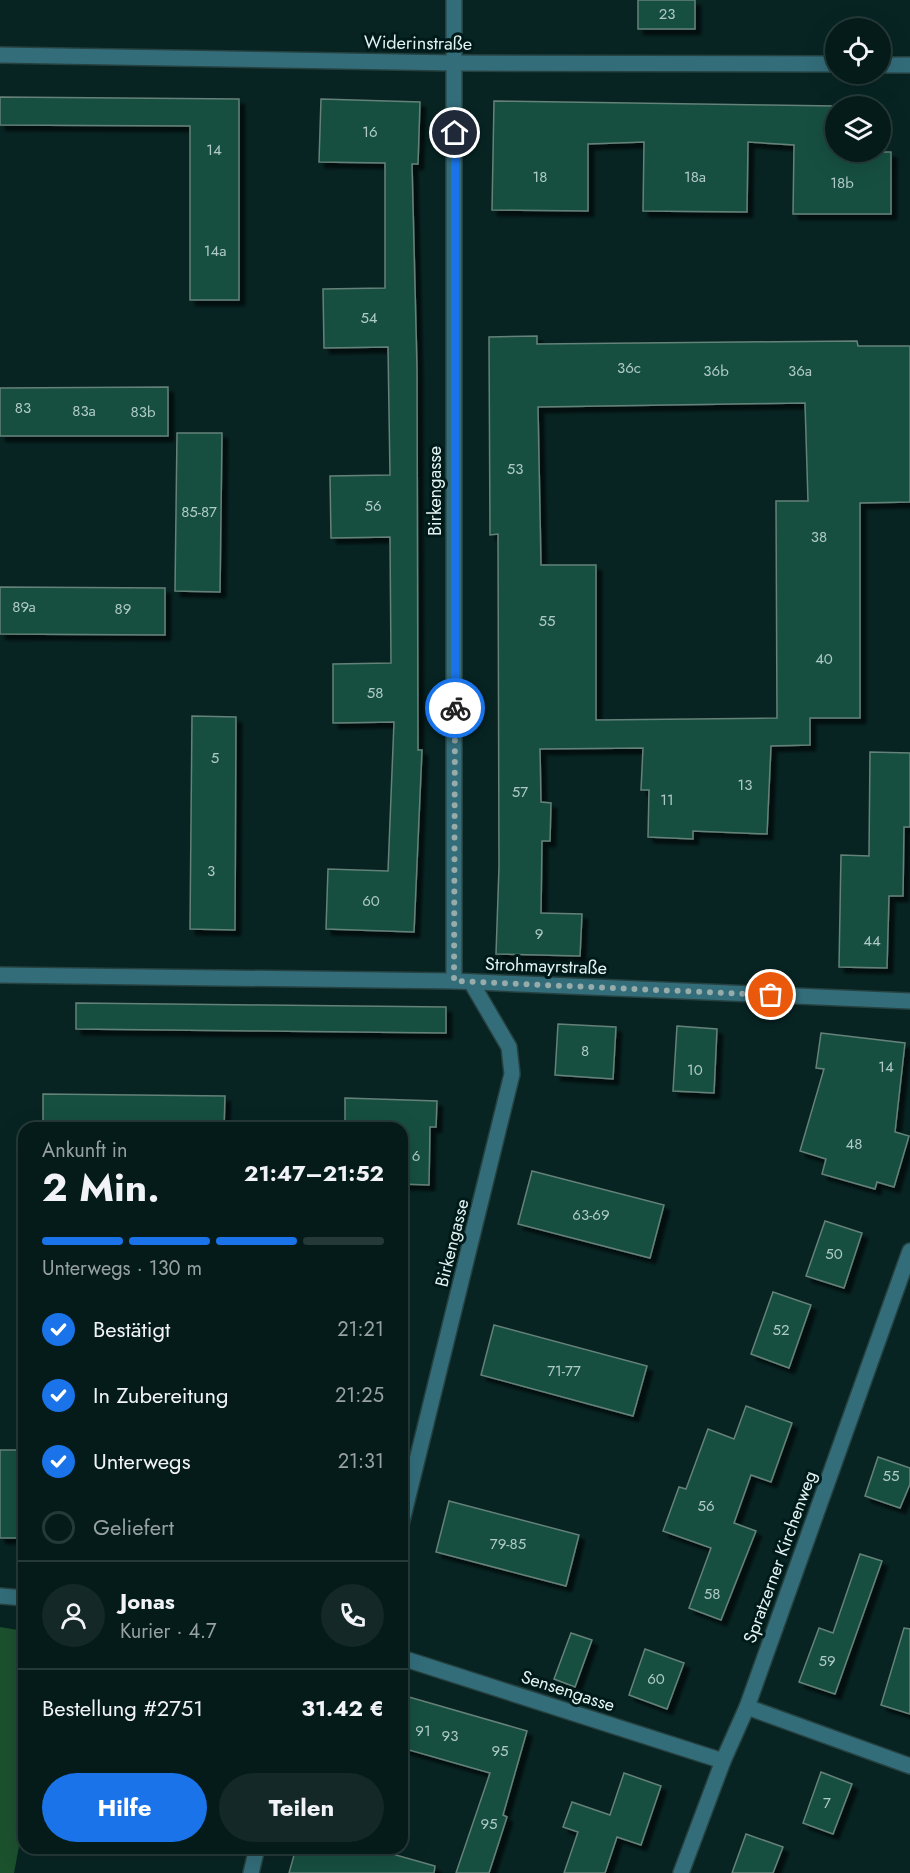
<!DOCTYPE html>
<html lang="de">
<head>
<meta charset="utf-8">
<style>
	:root { --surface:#051b1a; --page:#132827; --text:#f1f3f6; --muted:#97a1a2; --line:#263939; --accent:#1a73e8 }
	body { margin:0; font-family:Jost,sans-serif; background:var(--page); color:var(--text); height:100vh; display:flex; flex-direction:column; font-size:22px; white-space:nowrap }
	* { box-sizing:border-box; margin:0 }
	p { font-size:20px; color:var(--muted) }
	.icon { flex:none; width:33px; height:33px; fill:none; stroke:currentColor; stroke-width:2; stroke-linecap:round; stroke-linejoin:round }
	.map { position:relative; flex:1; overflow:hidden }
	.details { position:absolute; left:18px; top:1122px; width:390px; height:732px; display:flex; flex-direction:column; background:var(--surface); border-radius:18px; box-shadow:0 6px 24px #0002,0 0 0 2px var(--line) }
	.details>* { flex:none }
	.tools { position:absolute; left:825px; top:18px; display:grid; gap:12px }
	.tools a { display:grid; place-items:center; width:66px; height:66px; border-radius:50%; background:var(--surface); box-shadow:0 6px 24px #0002,0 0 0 2px var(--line); font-size:30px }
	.pin { position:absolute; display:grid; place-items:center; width:51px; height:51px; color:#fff; margin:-26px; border:3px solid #fff; border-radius:50%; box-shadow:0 2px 6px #0007 }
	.courier { position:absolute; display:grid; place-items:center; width:60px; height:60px; margin:-30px; border:4px solid #1a73e8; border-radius:50%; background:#fff; color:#222; box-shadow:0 2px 8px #0007 }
	.summary em { font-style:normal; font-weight:700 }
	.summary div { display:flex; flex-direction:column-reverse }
	.summary { display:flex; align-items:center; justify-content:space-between; height:102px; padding:0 24px }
	h1 { font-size:39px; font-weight:700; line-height:45px }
	.bar { display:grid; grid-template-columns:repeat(4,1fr); gap:9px 6px; align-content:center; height:72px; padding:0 24px }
	.bar i { height:8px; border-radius:4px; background:var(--line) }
	.bar .on { background:var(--accent) }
	.bar p { grid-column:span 4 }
	.line { display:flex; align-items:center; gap:15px; padding:0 24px; border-top:2px solid var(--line) }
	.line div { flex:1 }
	.round { display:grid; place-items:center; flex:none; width:63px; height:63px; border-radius:32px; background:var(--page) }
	ol { padding:0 24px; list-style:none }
	li { display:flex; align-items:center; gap:18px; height:66px }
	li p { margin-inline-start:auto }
	li .icon { padding:6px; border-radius:50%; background:var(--accent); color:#fff; stroke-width:4 }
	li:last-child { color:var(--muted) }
	li i { width:33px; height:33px; border:3px solid var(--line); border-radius:50% }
	.action { display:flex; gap:12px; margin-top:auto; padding:12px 24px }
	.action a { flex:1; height:69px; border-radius:36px; background:var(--accent); color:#fff; font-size:24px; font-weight:700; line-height:69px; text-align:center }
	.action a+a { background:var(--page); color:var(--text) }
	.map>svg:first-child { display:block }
</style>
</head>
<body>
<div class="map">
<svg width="910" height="1873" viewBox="0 0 910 1873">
	<defs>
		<filter id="shadow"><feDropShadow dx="5.5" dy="5.5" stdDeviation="1.5" flood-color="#0009"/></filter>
	</defs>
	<rect width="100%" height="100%" fill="#072423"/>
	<polygon fill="#1c512e" points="0,1627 24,1631 24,1820 14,1873 0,1873"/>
	<g fill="#134f41" stroke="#668178" stroke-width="1.5" fill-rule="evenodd" filter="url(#shadow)">
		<rect x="638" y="0" width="57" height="29"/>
		<polygon points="0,97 239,99 239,300 190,300 190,126 0,125"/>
		<polygon points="321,99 420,102 418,164 412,164 417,368 418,750 422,750 414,932 326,929 328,869 388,871 394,722 333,723 333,664 391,663 390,537 331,538 330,476 390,475 388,347 324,348 323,289 385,288 385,163 319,162"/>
		<polygon points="494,101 836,106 836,152 891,152 891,214 793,214 794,145 748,142 747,212 643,211 644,142 588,144 588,211 492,210"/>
		<path d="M 537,336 L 537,344 L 857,341 L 858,346 L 910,346 L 910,502 L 860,503 L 860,718 L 810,718 L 810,745 L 771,746 L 767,834 L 693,831 L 693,839 L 648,837 L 649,790 L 641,790 L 643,748 L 540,749 L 541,802 L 551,803 L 550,841 L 542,841 L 541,913 L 582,914 L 580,956 L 496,954 L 499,867 L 498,534 L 490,535 L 489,337 ZM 805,403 L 808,501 L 776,501 L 777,718 L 596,720 L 596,565 L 541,565 L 538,407 Z"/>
		<polygon points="168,387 168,436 0,436 0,388"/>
		<polygon points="177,433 222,433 220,592 175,591"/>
		<polygon points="0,587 165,588 165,635 0,634"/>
		<polygon points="192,716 236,717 235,930 190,929"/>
		<polygon points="870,752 910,753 910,827 904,827 903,896 889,896 887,968 839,967 841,855 869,856"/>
		<polygon points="76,1003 446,1007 446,1033 76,1029"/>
		<polygon points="558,1024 616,1027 613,1079 555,1075"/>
		<polygon points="677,1026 717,1029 714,1093 673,1091"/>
		<polygon points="821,1033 905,1043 895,1132 909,1136 894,1187 877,1182 875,1189 822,1174 826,1159 800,1151 824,1069 816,1068"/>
		<polygon points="43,1094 225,1096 224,1128 43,1128"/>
		<polygon points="345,1098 437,1101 436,1127 430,1127 429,1185 402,1184 402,1128 345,1126"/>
		<polygon points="532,1171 664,1205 650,1258 518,1224"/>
		<polygon points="825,1221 862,1233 844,1288 806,1276"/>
		<polygon points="773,1292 811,1305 789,1368 751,1354"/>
		<polygon points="494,1325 647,1366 633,1416 481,1375"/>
		<polygon points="746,1406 792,1423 771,1482 751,1475 734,1523 756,1531 721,1620 689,1608 711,1548 663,1531 679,1487 686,1489 708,1429 734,1439"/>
		<rect x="0" y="1450" width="24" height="88"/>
		<polygon points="878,1457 910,1468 910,1484 900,1508 865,1496"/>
		<polygon points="449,1501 579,1535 566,1586 436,1552"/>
		<polygon points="860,1554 882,1561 835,1694 799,1682 819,1628 833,1633"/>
		<polygon points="904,1628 910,1629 910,1714 881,1705"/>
		<polygon points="571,1633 592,1640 575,1687 554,1679"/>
		<polygon points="645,1649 684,1663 667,1709 629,1695"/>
		<polygon points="402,1695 527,1731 503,1815 507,1817 489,1873 456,1873 490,1773 402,1748"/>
		<polygon points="821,1772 852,1784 833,1834 803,1823"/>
		<polygon points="624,1773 661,1786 641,1845 617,1837 605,1873 564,1873 578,1832 563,1827 572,1802 610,1815"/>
		<polygon points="746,1834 783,1847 773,1873 732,1873"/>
		<polygon points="296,1848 371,1848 435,1866 434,1873 289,1873"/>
	</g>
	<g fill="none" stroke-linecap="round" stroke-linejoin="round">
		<g stroke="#264140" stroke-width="18">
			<g id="minor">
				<polyline points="454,0 454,981"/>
				<polyline points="0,55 455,63 836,64"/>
				<polyline points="880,65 910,65"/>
				<polyline points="0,975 454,981 910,1001"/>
				<polyline points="402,1521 512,1074 509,1047 471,982"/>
				<polyline points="0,1596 24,1598"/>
				<polyline points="402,1658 723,1761"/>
				<polyline points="747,1707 910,1766"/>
				<polyline points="251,1873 257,1848"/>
				<polyline points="681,1873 723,1761 747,1707 910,1251"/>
			</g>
		</g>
		<use href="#minor" stroke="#336d7a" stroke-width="15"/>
	</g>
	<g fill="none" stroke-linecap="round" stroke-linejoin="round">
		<polyline stroke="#96abaa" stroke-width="6" stroke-dasharray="0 10.8" points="455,708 454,981 771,995"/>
		<polyline stroke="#1a73e8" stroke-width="8" points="455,708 455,133"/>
	</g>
	<g text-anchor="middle" stroke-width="6" stroke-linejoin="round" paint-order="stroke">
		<g font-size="15" fill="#afcac6">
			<text x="667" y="19">23</text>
			<text x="370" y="137">16</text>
			<text x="214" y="155">14</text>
			<text x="540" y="182">18</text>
			<text x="695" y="182">18a</text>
			<text x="842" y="188">18b</text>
			<text x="215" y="256">14a</text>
			<text x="369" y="323">54</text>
			<text x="629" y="373">36c</text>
			<text x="716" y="376">36b</text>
			<text x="800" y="376">36a</text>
			<text x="23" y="413">83</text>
			<text x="84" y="416">83a</text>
			<text x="143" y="417">83b</text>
			<text x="515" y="474">53</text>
			<text x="373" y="511">56</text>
			<text x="199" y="517">85-87</text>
			<text x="819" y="542">38</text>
			<text x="24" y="612">89a</text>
			<text x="123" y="614">89</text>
			<text x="547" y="626">55</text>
			<text x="824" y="664">40</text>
			<text x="375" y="698">58</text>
			<text x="215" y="763">5</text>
			<text x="745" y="790">13</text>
			<text x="520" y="797">57</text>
			<text x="667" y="805">11</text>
			<text x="211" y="876">3</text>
			<text x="371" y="906">60</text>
			<text x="539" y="939">9</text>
			<text x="872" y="946">44</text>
			<text x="585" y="1056">8</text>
			<text x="886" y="1072">14</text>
			<text x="695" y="1075">10</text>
			<text x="854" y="1149">48</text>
			<text x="416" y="1161">6</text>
			<text x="591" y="1220">63-69</text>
			<text x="834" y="1259">50</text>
			<text x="781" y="1335">52</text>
			<text x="564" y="1376">71-77</text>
			<text x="891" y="1481">55</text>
			<text x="706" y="1511">56</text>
			<text x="508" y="1549">79-85</text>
			<text x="712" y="1599">58</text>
			<text x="827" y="1666">59</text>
			<text x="656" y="1684">60</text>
			<text x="423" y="1736">91</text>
			<text x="450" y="1741">93</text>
			<text x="500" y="1756">95</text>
			<text x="827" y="1808">7</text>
			<text x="489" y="1829">95</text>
		</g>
		<g font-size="18" fill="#e3f3f2" stroke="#001a1a">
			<text transform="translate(418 43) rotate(1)" y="6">Widerinstraße</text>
			<text transform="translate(435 491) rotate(-90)" y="6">Birkengasse</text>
			<text transform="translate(546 966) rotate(2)" y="6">Strohmayrstraße</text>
			<text transform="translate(452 1243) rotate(-76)" y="6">Birkengasse</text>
			<text transform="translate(780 1557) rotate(-70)" y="6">Spratzerner Kirchenweg</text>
			<text transform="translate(568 1691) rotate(18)" y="6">Sensengasse</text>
		</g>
	</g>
</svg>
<div class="tools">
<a><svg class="icon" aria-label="locate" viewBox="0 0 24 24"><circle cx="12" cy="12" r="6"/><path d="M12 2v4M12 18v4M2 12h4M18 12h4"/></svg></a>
<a><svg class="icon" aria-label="layers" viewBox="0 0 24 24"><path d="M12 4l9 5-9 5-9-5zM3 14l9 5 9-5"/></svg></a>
</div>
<div class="pin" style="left:771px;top:995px;background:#ea580c"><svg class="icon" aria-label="bag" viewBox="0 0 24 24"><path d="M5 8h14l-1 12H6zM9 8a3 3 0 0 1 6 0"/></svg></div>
<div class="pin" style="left:455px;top:133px;background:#1f2937"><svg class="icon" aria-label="home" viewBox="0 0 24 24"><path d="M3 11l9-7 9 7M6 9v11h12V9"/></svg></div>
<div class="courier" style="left:455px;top:708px"><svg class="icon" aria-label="bike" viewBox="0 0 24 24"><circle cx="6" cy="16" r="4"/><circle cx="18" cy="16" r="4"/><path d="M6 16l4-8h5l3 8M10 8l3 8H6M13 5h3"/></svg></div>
<section class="details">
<div class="summary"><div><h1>2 Min.</h1><p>Ankunft in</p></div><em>21:47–21:52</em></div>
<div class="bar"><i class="on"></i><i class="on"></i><i class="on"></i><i></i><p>Unterwegs · 130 m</p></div>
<ol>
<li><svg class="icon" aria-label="check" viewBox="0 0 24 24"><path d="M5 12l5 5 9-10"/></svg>Bestätigt<p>21:21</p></li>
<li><svg class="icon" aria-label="check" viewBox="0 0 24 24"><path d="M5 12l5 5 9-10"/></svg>In Zubereitung<p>21:25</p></li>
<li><svg class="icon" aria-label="check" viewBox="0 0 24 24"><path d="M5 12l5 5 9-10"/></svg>Unterwegs<p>21:31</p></li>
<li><i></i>Geliefert</li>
</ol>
<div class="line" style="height:108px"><a class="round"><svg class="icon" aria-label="person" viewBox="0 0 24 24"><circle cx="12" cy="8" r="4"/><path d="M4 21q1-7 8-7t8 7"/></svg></a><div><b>Jonas</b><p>Kurier · 4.7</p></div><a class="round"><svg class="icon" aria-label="phone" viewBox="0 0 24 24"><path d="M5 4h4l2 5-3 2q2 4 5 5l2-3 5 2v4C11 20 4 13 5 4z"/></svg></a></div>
<div class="line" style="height:78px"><div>Bestellung #2751</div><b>31.42 €</b></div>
<div class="action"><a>Hilfe</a><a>Teilen</a></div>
</section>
</div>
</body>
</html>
